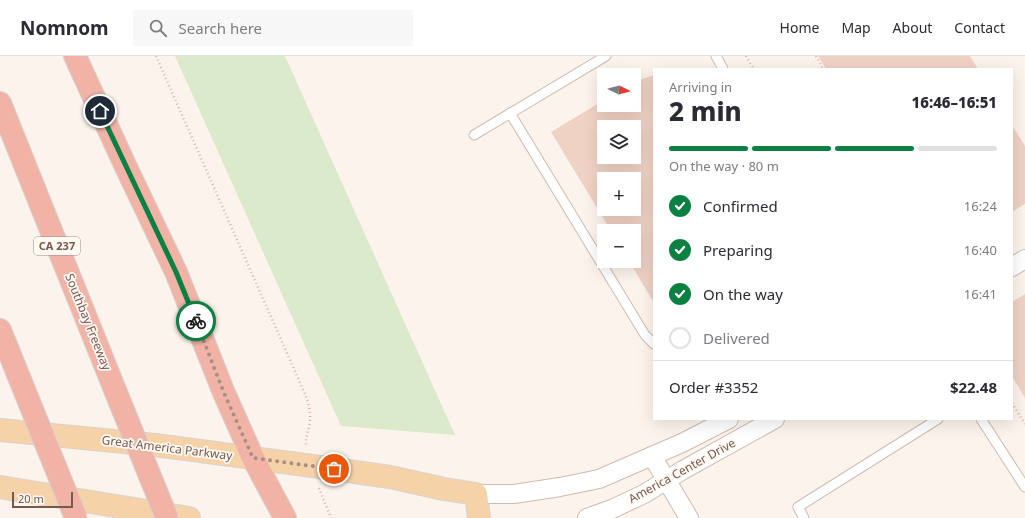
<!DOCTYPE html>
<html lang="en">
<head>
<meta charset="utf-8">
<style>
	:root { --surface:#fff; --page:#f7f7f7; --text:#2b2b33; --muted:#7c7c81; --line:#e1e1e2; --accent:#0b8043 }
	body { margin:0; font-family:"Noto Sans",sans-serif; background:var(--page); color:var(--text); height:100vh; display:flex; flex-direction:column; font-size:15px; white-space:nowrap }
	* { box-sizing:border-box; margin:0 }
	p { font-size:13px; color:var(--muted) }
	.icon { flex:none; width:22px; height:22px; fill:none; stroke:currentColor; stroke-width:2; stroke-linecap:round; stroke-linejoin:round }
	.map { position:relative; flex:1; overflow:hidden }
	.side { position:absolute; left:653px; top:12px; width:360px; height:352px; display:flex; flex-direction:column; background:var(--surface); border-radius:0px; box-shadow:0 4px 16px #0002 }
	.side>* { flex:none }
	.needle { width:26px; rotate:96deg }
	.fabs { position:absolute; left:597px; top:12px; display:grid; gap:8px }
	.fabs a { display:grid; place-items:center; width:44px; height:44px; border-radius:0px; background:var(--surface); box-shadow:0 4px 16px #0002; font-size:20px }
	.scale { position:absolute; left:12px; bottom:10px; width:61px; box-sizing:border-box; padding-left:4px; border:2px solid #77594f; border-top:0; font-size:11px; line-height:14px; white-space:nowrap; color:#77594f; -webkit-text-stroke:3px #fef9f3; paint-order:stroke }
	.pin { position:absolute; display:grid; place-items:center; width:34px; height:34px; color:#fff; margin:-17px; border:2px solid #fff; border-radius:50%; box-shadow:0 1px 4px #0007 }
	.courier { position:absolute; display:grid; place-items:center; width:40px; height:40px; margin:-20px; border:3px solid #0b8043; border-radius:50%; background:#fff; color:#222; box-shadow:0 1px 5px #0007 }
	.headline em { font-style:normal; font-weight:800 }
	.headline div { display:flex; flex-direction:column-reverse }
	.headline { display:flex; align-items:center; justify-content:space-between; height:68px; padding:0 16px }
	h1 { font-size:26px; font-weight:800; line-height:30px }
	.bar { display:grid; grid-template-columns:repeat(4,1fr); gap:6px 4px; align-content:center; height:48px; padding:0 16px }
	.bar i { height:5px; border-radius:3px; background:var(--line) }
	.bar .active { background:var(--accent) }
	.bar p { grid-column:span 4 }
	.line { display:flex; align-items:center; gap:10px; padding:0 16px; border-top:1px solid var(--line) }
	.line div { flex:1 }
	ol { padding:0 16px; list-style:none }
	li { display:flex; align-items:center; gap:12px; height:44px }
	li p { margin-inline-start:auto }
	li .icon { padding:4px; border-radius:50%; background:var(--accent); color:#fff; stroke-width:4 }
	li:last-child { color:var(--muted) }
	li i { width:22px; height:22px; border:2px solid var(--line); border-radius:50% }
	header { display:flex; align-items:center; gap:24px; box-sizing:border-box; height:56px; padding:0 20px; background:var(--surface); border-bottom:1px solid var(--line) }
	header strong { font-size:19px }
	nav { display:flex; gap:22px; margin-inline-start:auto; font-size:14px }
	.search { width:280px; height:36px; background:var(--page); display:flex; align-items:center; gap:10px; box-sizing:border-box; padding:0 14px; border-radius:0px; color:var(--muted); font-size:15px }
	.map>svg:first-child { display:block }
</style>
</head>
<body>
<header>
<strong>Nomnom</strong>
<div class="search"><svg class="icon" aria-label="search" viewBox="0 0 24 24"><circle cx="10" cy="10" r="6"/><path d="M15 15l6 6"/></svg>Search here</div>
<nav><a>Home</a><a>Map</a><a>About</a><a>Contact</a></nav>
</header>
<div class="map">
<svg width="1025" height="462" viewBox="0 0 1025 462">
	<rect width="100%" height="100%" fill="#fcf4ec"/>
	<polygon fill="#daeacb" points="175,0 285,0 455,379 341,370"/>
	<g fill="#f0d2c5" fill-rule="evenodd">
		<polygon points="818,0 970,0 978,13 826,13"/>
		<path d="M 654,19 L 654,247 L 629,205 L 634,205 L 634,175 L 611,175 L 551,76 L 604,44 L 604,49 L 634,49 L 634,26 ZM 604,71 L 634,71 L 634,101 L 604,101 ZM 604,123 L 634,123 L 634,153 L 604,153 Z"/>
		<polygon points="1012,69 1025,90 1025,148 1012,156"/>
		<polygon points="1025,238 1025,342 1012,320 1012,246"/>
	</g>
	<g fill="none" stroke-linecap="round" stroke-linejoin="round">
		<g stroke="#cebbb1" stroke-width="11">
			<g id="service">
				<polyline points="716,0 723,13"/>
				<polyline points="510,57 645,279 654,288"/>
				<polyline points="474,79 606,0"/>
				<polyline points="981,363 1025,431"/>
				<polyline points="804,462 798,451 938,363"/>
			</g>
		</g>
		<g stroke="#cebbb1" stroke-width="20">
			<g id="minor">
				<polyline points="1012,211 1025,203"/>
				<polyline points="652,400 689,462"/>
				<polyline points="476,438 514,438 560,431 599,423 682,387 729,363"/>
				<polyline points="587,462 612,453 644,438 683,414 775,363"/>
			</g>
		</g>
		<g stroke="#d9d1ce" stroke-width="24">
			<g id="primary">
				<polyline points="0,374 155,389 320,411 390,421 444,433 476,438 479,462"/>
				<polyline points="0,431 189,462"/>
			</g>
		</g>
		<g stroke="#d9d1ce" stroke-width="24">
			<g id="motorway">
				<polyline points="75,0 125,109 176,216 224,337 253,402 285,462"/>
				<polyline points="0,47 115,334"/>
				<polyline points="0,274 19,321"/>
			</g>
		</g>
		<g stroke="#d6b5a8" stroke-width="2.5" stroke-dasharray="1 3" stroke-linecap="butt">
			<path d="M 156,0 L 305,338 C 308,346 311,356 310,364 C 310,373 305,379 306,389"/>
			<polyline points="746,0 754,13"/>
			<polyline points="816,0 823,13"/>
			<polyline points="1012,347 1025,368"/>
			<polyline points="319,432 331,462"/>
		</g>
		<use href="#service" stroke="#fff" stroke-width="9"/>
		<use href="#minor" stroke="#fff" stroke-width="18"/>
		<use href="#primary" stroke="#f6d2a9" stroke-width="22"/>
		<use href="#motorway" stroke="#f2b3a7" stroke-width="22"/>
		<g stroke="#d9d1ce" stroke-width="24" stroke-linecap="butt">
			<g id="motorway-bridge">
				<polyline points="19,321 76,462"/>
				<polyline points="115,334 167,462"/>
			</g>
		</g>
		<use href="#motorway-bridge" stroke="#f2b3a7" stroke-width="22"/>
	</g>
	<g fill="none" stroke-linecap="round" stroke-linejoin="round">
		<polyline stroke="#a68f86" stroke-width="4" stroke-dasharray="0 7.2" points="196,265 224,337 253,402 334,413"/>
		<polyline stroke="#0b8043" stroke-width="5" points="100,55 176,216 196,265"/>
	</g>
	<g text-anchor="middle" stroke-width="3.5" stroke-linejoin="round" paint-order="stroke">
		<rect fill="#fef9f3" stroke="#a08980" stroke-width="1" x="34" y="181" width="46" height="18" rx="3"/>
		<g font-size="11" font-weight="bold" fill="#77594f">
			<text x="57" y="194">CA 237</text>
		</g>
		<g font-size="12" fill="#77594f" stroke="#fef9f3">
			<text transform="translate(88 266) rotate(68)" y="4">Southbay Freeway</text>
			<text transform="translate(167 392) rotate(7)" y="4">Great America Parkway</text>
			<text transform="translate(682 415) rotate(-29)" y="4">America Center Drive</text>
		</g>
	</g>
</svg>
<div class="fabs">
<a><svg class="needle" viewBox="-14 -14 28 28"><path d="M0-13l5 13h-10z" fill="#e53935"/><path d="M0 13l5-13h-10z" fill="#7c7c81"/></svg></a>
<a><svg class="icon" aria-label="layers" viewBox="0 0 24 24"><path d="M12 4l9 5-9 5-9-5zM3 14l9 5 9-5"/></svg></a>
<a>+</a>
<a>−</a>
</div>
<div class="scale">20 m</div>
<div class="pin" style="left:334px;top:413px;background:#ea580c"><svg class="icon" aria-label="bag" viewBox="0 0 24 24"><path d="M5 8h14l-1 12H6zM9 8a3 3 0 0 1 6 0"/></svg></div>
<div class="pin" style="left:100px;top:55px;background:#1f2937"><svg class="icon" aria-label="home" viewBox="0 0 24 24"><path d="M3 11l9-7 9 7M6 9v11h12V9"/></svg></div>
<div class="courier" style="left:196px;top:265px"><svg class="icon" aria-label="bike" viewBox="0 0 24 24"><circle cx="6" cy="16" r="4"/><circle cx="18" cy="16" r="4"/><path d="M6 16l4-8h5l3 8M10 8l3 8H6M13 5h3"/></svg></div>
<section class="side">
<div class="headline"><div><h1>2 min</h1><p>Arriving in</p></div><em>16:46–16:51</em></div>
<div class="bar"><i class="active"></i><i class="active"></i><i class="active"></i><i></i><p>On the way · 80 m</p></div>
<ol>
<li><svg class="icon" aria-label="check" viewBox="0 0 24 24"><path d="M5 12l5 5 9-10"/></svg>Confirmed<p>16:24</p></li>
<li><svg class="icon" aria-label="check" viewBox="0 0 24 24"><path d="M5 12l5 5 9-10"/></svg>Preparing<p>16:40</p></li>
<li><svg class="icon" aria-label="check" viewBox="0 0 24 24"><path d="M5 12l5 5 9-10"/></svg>On the way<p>16:41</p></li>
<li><i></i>Delivered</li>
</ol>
<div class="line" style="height:52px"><div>Order #3352</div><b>$22.48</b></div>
</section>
</div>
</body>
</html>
